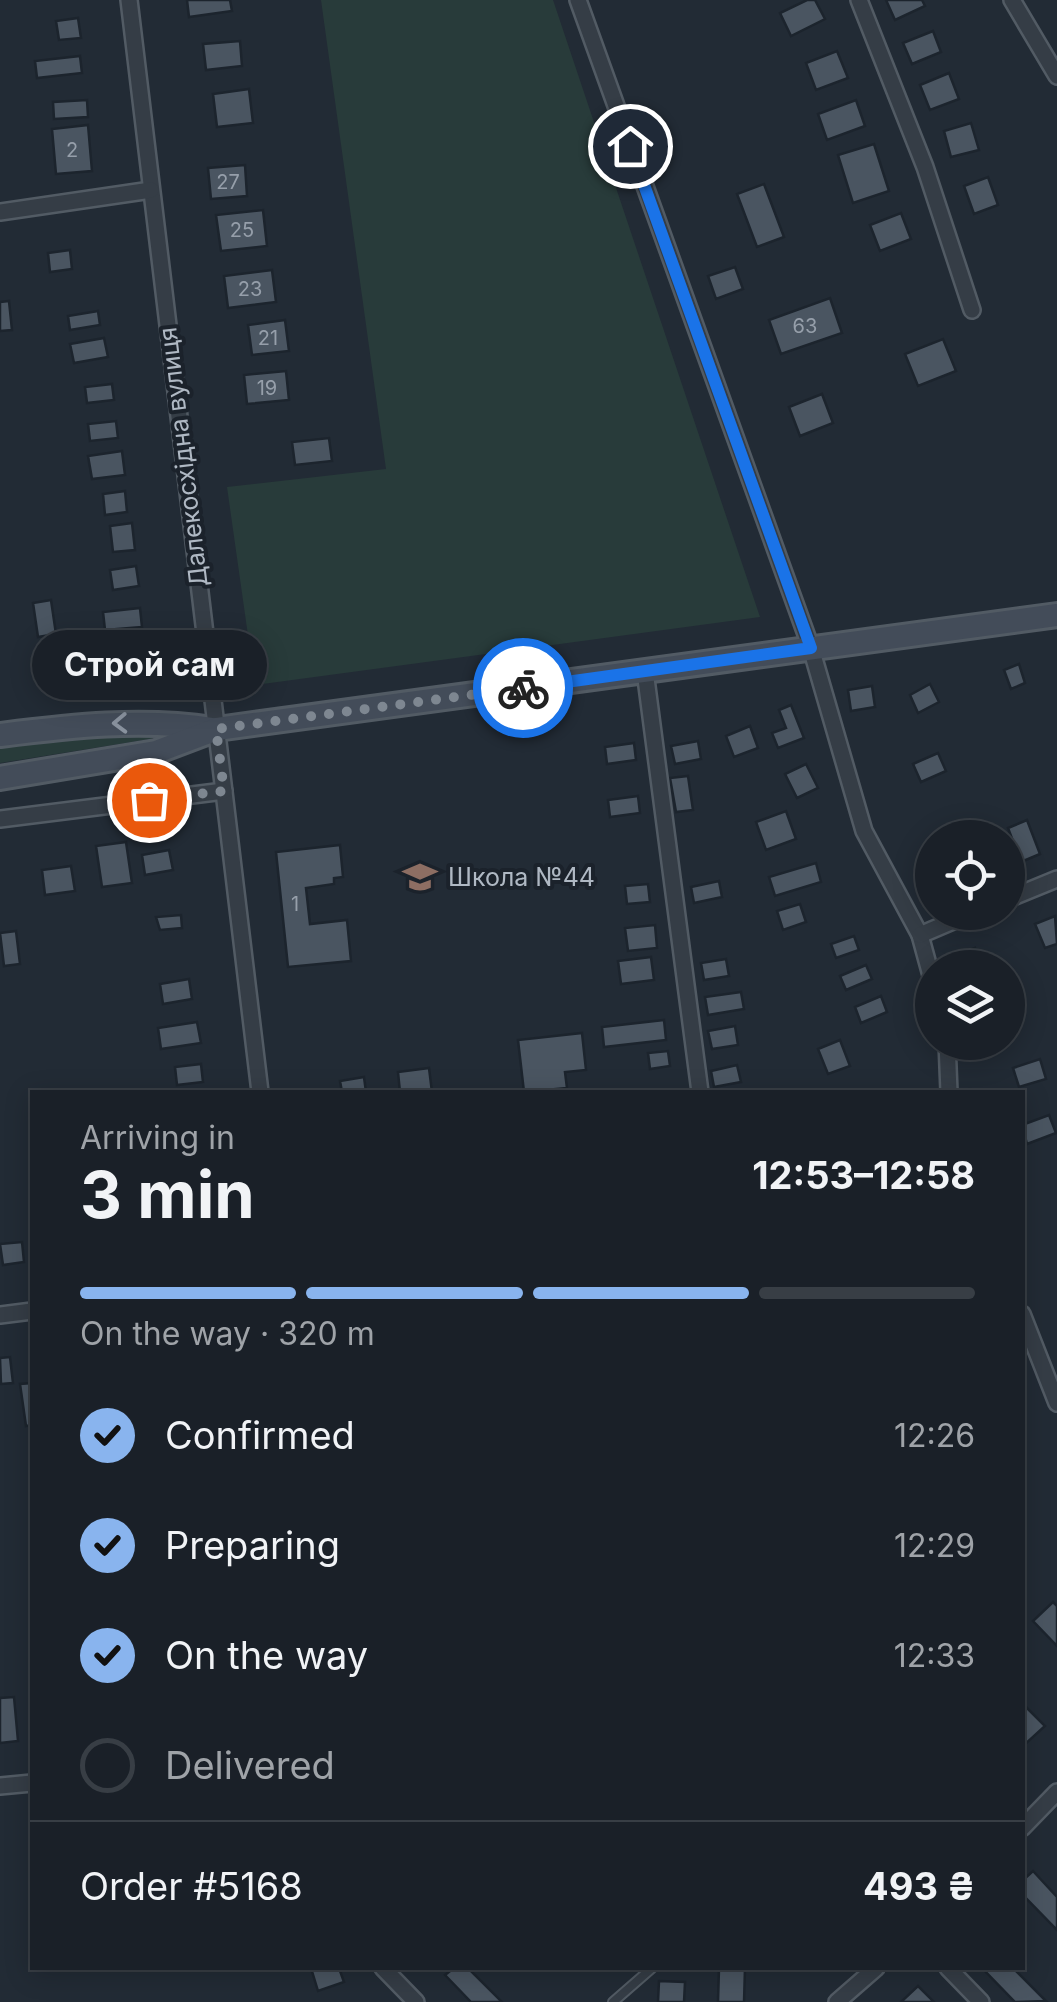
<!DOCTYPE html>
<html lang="en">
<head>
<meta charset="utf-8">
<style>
	:root { --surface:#1a2028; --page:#272d34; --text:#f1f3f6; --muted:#9fa3a8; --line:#383e45; --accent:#89b4ee }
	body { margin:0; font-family:Inter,sans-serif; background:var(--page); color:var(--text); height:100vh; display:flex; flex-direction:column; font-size:38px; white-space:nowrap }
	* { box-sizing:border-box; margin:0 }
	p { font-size:32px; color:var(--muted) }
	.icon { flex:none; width:55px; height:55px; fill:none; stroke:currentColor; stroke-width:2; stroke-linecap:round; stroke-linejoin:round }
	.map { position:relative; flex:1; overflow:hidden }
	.sheet { position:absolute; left:30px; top:1090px; width:995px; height:880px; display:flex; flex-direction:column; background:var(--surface); border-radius:0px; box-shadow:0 5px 25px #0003,0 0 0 2px var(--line) }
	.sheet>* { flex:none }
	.fabs { position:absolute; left:915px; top:820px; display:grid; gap:20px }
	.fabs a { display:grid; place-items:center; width:110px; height:110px; border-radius:50%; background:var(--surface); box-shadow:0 5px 25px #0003,0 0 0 2px var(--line); font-size:50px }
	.pin { position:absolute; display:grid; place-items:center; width:85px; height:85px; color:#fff; margin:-42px; border:5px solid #fff; border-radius:50%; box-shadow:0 2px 10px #0007 }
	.courier { position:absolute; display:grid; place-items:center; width:100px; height:100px; margin:-50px; border:8px solid #1a73e8; border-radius:50%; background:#fff; color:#222; box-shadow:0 2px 12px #0007 }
	.bubble { position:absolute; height:70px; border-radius:35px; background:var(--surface); box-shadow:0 5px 25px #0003,0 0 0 2px var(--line); font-size:32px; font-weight:700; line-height:70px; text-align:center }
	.overview em { font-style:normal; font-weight:700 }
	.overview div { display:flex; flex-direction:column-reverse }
	.overview { display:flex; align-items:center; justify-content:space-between; height:170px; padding:0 50px }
	h1 { font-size:65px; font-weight:700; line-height:75px }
	.bar { display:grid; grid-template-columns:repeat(4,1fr); gap:15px 10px; align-content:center; height:120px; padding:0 50px }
	.bar i { height:12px; border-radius:8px; background:var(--line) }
	.bar .active { background:var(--accent) }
	.bar p { grid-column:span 4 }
	.line { display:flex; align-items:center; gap:25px; padding:0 50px; border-top:2px solid var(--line) }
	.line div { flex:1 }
	ol { padding:0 50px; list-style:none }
	li { display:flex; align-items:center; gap:30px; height:110px }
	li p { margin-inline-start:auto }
	li .icon { padding:10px; border-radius:50%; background:var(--accent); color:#111; stroke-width:4 }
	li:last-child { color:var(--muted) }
	li i { width:55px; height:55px; border:5px solid var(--line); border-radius:50% }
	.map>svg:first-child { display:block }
</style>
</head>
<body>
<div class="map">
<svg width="1057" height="2002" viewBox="0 0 1057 2002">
	<rect width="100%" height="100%" fill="#222b35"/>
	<g fill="#283b3a">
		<polygon points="321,0 553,0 760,617 255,685 227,487 386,469"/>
		<polygon points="169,730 169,736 0,763 0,747"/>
	</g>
	<g fill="#4a5561" stroke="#1c242d" stroke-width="2.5">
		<polygon points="187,0 230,0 232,11 189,17"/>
		<polygon points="807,0 815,0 825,19 791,36 780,13"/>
		<polygon points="886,0 922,0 925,6 895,20"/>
		<polygon points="78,18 81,38 59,40 56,21"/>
		<polygon points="933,31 941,52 912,64 903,43"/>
		<polygon points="240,41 242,66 206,70 203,44"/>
		<polygon points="837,51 848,78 816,90 806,63"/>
		<polygon points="80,56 82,73 37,78 35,61"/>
		<polygon points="949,73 959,99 930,110 920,85"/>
		<polygon points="249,89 253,123 217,127 213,94"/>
		<polygon points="87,100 88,117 54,119 53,102"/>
		<polygon points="856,100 865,126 827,140 818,114"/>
		<polygon points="971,123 979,150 951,157 944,131"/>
		<polygon points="88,125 92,171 56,174 52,129"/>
		<polygon points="874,144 889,191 853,203 838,155"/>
		<polygon points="245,165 247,196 211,199 208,168"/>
		<polygon points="988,177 998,205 974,214 964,186"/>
		<polygon points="764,184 784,237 757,247 737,194"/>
		<polygon points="263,210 267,246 221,251 216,215"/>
		<polygon points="901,213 911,239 880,251 870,225"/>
		<polygon points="70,250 72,269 50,272 48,253"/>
		<polygon points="735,267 743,289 716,299 708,276"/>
		<polygon points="272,270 276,302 228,308 224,276"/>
		<polygon points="830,298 842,333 781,354 769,320"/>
		<polygon points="9,301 12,330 0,331 0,302"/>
		<polygon points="98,311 100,325 70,330 68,316"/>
		<polygon points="285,320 289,351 252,355 248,325"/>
		<polygon points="104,338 108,357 74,363 70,344"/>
		<polygon points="943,339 956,371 918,386 905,354"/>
		<polygon points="286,371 289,400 247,404 244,375"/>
		<polygon points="112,384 114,400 87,403 85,387"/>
		<polygon points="822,394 833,423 800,436 789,407"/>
		<polygon points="116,421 118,438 90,441 88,424"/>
		<polygon points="329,438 332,461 295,465 292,442"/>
		<polygon points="122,451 125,475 92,479 88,456"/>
		<polygon points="125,491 127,512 105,515 103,494"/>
		<polygon points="132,523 135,550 113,552 110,526"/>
		<polygon points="136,566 139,586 113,590 110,570"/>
		<polygon points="51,600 56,634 38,637 33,603"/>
		<polygon points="140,608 142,627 105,630 103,612"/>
		<polygon points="1019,664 1025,683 1011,689 1004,670"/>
		<polygon points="930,684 939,702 918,713 910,695"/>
		<polygon points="872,686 875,707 851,711 848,690"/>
		<polygon points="791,705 804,738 778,748 772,733 786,728 779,710"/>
		<polygon points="750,726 758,748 734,757 726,736"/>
		<polygon points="698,741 701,759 675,764 671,746"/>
		<polygon points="634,743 636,760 607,764 605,747"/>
		<polygon points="938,753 946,771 921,782 913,764"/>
		<polygon points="806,764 818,788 797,798 785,774"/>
		<polygon points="688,776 693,810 676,812 670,778"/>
		<polygon points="638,796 640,813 610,817 608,800"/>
		<polygon points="786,811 796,839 766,850 756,822"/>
		<polygon points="1027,820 1040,854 1021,862 1008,828"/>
		<polygon points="126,842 132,883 102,887 96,846"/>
		<polygon points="340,845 343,877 334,878 334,884 306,888 310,924 347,920 351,961 288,967 276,852"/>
		<polygon points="169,850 173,870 145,875 142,855"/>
		<polygon points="816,863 821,882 775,896 769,877"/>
		<polygon points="71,866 75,891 45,895 42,870"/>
		<polygon points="719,881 722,897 694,903 691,887"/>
		<polygon points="648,884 650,902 627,904 625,886"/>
		<polygon points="800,904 806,922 783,930 777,911"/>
		<polygon points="181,915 182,928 160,930 156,917"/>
		<polygon points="1055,916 1057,944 1045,948 1035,924"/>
		<polygon points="655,925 657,948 628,951 625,928"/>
		<polygon points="16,931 20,964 4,966 0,933"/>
		<polygon points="854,936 859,950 836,958 831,944"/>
		<polygon points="975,948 983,968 961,968 956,956"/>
		<polygon points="651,957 654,980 621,984 618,961"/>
		<polygon points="726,959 729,976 704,980 701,963"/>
		<polygon points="866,965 872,979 846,990 840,976"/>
		<polygon points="189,979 192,999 163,1004 160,984"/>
		<polygon points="741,992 744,1009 708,1015 705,997"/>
		<polygon points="881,996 887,1012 861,1023 855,1007"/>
		<polygon points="664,1020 666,1040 604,1047 602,1027"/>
		<polygon points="197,1022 201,1043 161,1049 158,1028"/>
		<polygon points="735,1026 738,1045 712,1049 708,1031"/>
		<polygon points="582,1033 586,1070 565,1072 567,1088 524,1092 518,1040"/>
		<polygon points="840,1040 850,1066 828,1074 818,1049"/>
		<polygon points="668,1051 670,1066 650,1069 648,1053"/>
		<polygon points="1040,1059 1046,1079 1019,1087 1013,1068"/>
		<polygon points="201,1064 203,1082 177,1085 175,1067"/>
		<polygon points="737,1065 741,1082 714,1087 711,1071"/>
		<polygon points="429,1068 432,1092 400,1092 398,1072"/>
		<polygon points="364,1077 366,1092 342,1092 340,1081"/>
		<polygon points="1049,1115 1056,1133 1027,1144 1022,1125"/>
		<polygon points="22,1242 24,1262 3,1265 0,1244"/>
		<polygon points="10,1357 13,1383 1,1384 0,1358"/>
		<polygon points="32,1383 32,1425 26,1426 20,1384"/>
		<polygon points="1053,1602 1057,1606 1057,1646 1033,1621"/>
		<polygon points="14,1697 18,1741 0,1743 0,1698"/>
		<polygon points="1025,1706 1045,1726 1022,1747 1022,1709"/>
		<polygon points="1033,1871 1057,1897 1057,1930 1022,1894 1022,1881"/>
		<polygon points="311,1968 339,1968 344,1982 318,1991"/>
		<polygon points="454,1968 468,1968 502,2002 471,2002 445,1975"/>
		<polygon points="719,1968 745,1968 744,2002 718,2002"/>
		<polygon points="982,1968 1013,1968 1046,2001 1015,2002"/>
		<polygon points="659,1981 685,1982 684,2002 658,2002"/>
		<polygon points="918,1986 934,2002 901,2002"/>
	</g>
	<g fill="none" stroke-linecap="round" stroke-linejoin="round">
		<g stroke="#525b64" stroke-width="12">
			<polyline id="lane" points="613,2002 652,1968"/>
		</g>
		<g stroke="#525b64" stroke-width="20">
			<g id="street">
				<polyline points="129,0 260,1092"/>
				<polyline points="578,0 811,648 864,831 920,935 932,979"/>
				<polyline points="859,0 925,167 972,310"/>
				<polyline points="1012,0 1057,76"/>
				<polyline points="0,212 151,190"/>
				<polyline points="645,671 700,1092"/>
				<polyline points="0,819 224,791"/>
				<polyline points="1008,899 1057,879"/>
				<polyline points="920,935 974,912"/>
				<polyline points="947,1042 949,1092"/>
				<polyline points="1022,1314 1057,1403"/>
				<polyline points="0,1315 32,1311"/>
				<polyline points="0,1786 32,1783"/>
				<polyline points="1022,1828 1057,1792"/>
				<polyline points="383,1968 416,2002"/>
				<polyline points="948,1968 981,2002"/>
				<polyline points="837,2002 876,1968"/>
			</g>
		</g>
		<g stroke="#525b64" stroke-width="28">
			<g id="secondary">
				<path d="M 0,735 C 72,726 141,718 213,729"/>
				<polyline points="0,778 156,752 217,729 1057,615"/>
			</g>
		</g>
		<use href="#lane" stroke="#353d46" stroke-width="8"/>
		<use href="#street" stroke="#353d46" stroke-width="15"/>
		<use href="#secondary" stroke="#434c59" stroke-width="22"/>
	</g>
	<defs><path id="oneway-chevron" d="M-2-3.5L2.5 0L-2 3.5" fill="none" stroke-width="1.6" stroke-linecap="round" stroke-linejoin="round" transform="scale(2.5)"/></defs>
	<use stroke="#89929e" href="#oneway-chevron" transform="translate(120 723) rotate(178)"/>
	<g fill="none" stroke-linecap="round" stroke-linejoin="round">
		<polyline stroke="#7e8791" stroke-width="10" stroke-dasharray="0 18" points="149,800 224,791 216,729 523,688"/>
		<polyline stroke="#1a73e8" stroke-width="12" points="523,688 811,648 630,146"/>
	</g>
	<defs>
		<g id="school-bare" transform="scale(2.7)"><path d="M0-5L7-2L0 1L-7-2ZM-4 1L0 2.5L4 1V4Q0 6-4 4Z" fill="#8d6e63" stroke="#1b222b" stroke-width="2.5" paint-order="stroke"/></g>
	</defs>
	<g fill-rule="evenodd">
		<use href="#school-bare" x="420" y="877"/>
	</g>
	<g text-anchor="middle" stroke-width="8" stroke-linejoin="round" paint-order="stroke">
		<g font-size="20" fill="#969faa">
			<text x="72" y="157">2</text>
			<text x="228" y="189">27</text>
			<text x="242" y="237">25</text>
			<text x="250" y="296">23</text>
			<text x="805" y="333">63</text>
			<text x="268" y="345">21</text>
			<text x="267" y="395">19</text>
			<text x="295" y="911">1</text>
		</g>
		<g font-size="25" fill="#afb8c3" stroke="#1b222b">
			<text transform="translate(183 457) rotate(-97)" y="9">Далекосхідна вулиця</text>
		</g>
		<g font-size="25" fill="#afb8c3" stroke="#1b222b" text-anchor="start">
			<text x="448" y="886">Школа №44</text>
		</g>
	</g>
</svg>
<div class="fabs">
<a><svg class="icon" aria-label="locate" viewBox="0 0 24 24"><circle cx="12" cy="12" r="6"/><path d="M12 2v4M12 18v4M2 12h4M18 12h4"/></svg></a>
<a><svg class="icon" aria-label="layers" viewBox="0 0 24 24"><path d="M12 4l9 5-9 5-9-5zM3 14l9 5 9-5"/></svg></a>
</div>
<div class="pin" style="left:149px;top:800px;background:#ea580c"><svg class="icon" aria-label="bag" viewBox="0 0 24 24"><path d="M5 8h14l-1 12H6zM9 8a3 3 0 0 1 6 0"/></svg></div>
<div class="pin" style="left:630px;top:146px;background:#1f2937"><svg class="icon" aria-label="home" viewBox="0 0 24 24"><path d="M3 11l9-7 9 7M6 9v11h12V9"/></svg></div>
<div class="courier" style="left:523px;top:688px"><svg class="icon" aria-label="bike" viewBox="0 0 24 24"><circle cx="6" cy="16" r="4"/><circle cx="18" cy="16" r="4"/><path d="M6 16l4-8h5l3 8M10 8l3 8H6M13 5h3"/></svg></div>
<div class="bubble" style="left:32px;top:630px;width:235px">Строй сам</div>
<section class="sheet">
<div class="overview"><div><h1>3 min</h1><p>Arriving in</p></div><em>12:53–12:58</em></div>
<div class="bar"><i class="active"></i><i class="active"></i><i class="active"></i><i></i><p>On the way · 320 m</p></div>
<ol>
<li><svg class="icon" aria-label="check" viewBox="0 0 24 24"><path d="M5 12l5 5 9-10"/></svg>Confirmed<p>12:26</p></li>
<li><svg class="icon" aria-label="check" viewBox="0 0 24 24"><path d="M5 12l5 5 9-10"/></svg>Preparing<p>12:29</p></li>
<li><svg class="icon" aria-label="check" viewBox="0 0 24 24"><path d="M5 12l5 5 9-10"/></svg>On the way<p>12:33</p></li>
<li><i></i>Delivered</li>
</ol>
<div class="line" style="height:130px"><div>Order #5168</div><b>493 ₴</b></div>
</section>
</div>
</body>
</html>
